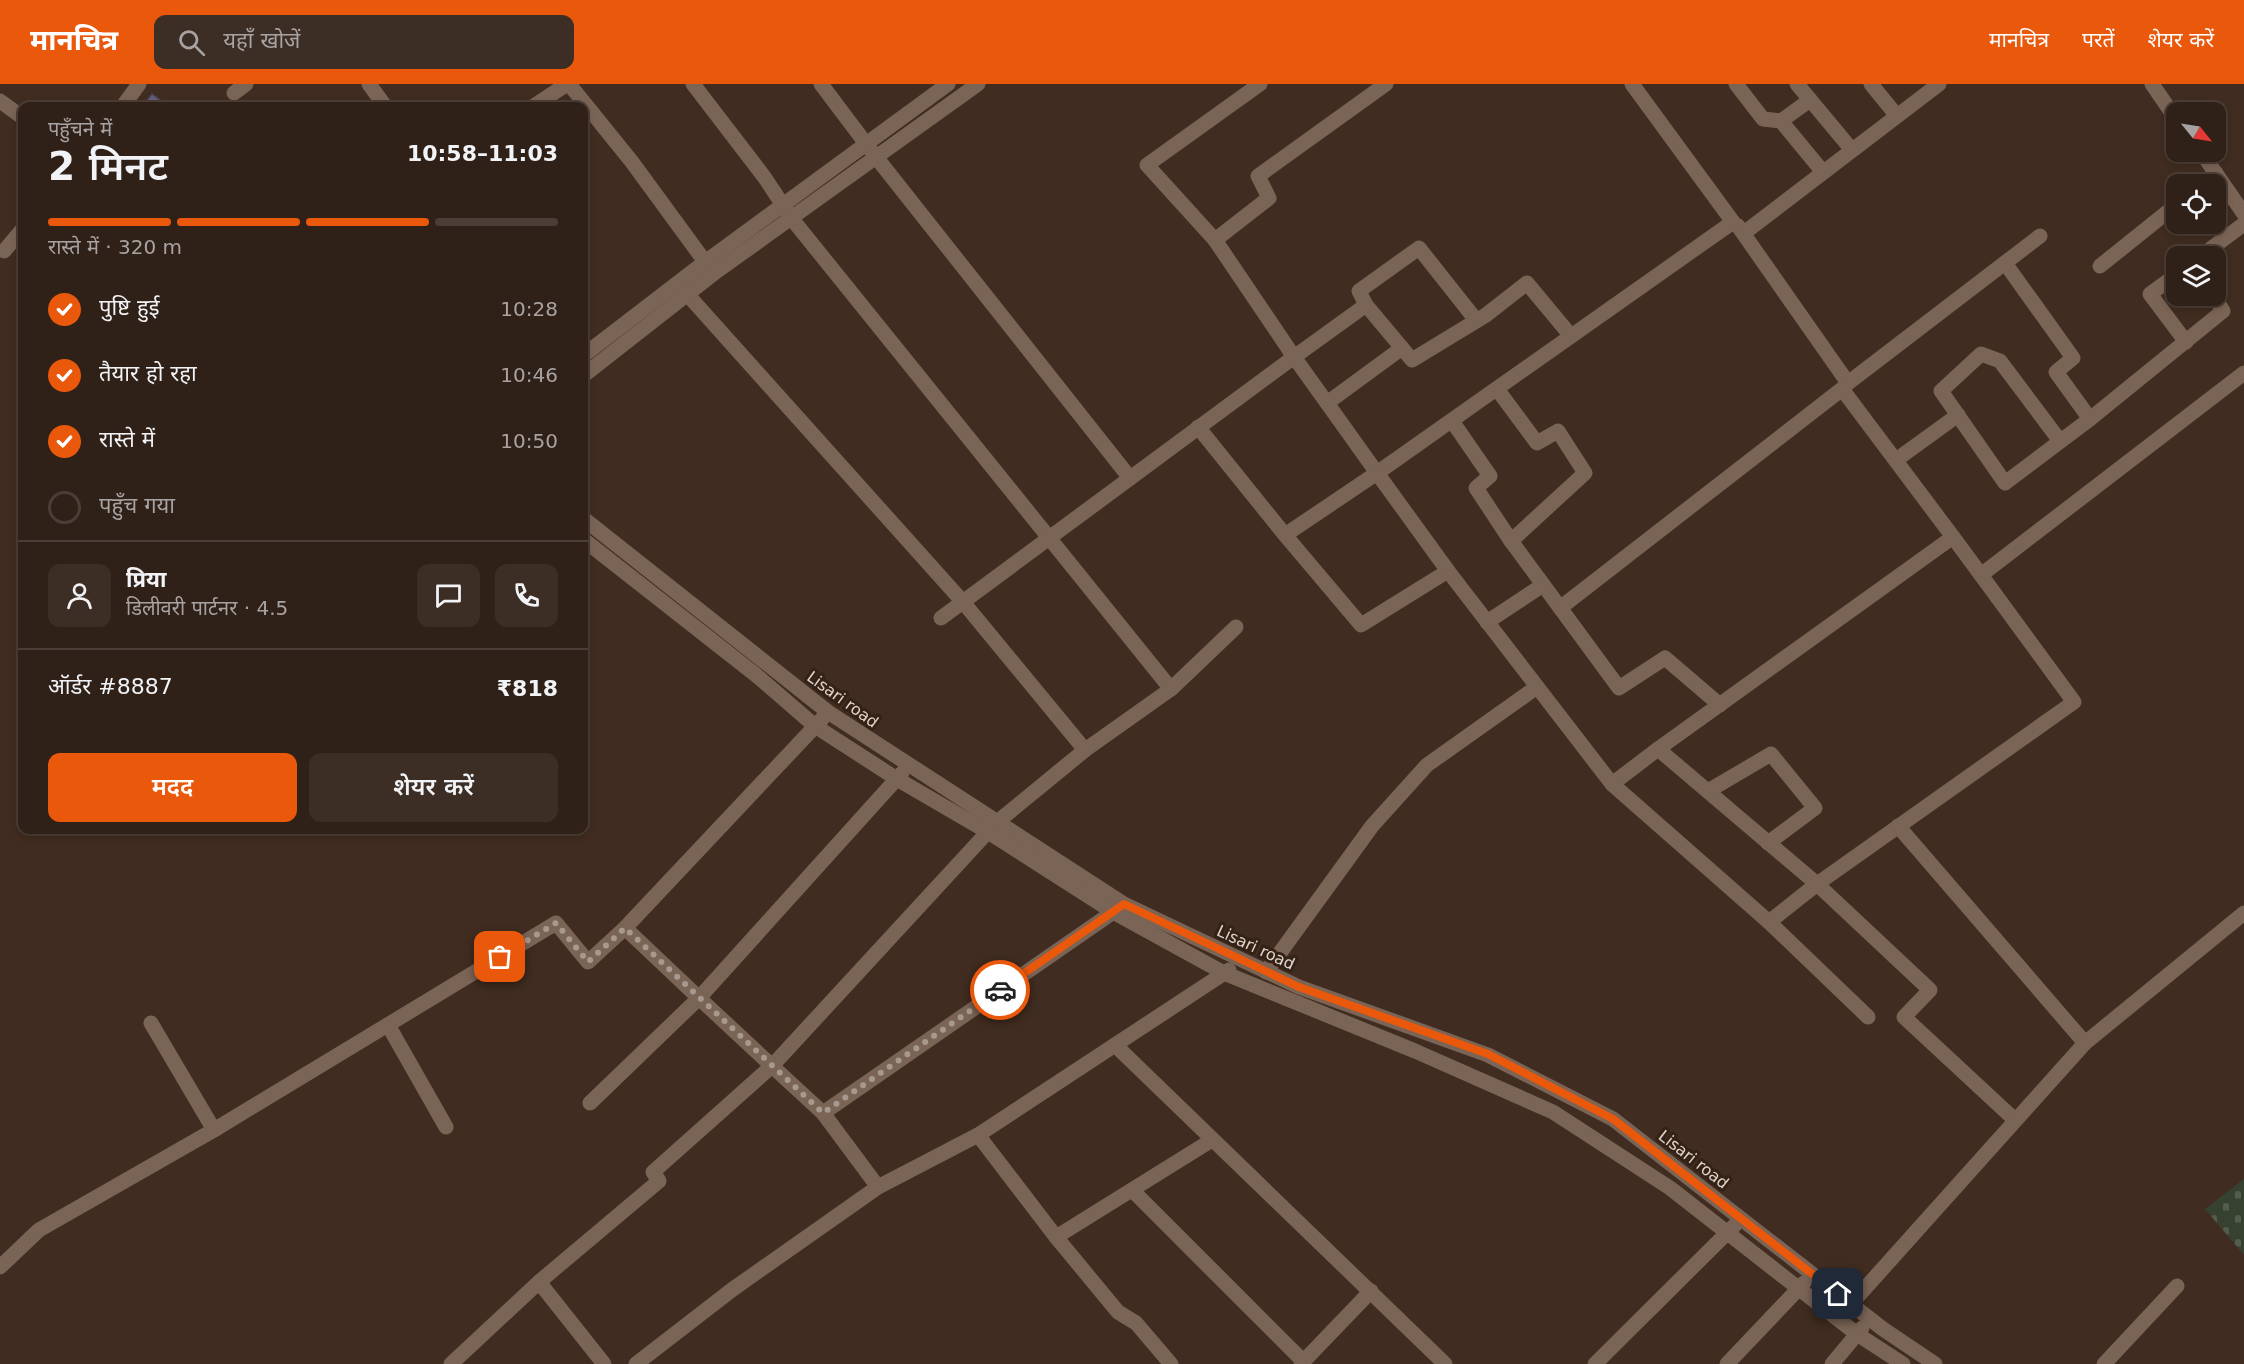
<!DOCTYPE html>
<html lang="hi">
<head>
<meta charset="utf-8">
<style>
	:root { --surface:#302118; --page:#3c2e25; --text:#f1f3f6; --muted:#a8a3a2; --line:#4b3e37; --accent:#ea580c }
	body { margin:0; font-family:"DejaVu Sans","Noto Sans Devanagari",sans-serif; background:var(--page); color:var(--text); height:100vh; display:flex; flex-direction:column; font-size:22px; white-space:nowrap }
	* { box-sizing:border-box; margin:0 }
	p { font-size:20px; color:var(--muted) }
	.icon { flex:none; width:33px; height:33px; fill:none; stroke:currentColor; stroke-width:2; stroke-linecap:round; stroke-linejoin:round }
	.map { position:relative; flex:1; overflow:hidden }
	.details { position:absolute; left:18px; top:18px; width:570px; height:732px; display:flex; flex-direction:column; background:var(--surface); border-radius:12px; box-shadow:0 3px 9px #0003,0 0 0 2px var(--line) }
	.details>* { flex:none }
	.needle { width:39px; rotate:120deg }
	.fabs { position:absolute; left:2166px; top:18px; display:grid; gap:12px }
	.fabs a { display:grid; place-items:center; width:60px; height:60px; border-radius:12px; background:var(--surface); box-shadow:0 3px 9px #0003,0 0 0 2px var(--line); font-size:30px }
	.pin { position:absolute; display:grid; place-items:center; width:51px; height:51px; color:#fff; margin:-26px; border-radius:12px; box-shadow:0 3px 9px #0006 }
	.courier { position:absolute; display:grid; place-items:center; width:60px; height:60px; margin:-30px; border:4px solid #ea580c; border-radius:50%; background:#fff; color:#222; box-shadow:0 2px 8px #0007 }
	.overview em { font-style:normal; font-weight:600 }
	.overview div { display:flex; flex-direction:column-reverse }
	.overview { display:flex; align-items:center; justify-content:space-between; height:102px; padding:0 30px }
	h1 { font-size:39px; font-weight:600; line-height:45px }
	.bar { display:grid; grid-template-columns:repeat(4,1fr); gap:9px 6px; align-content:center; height:72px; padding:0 30px }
	.bar i { height:8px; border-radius:4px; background:var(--line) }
	.bar .current { background:var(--accent) }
	.bar p { grid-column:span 4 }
	.line { display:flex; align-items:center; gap:15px; padding:0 30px; border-top:2px solid var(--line) }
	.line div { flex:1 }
	.round { display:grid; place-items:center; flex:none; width:63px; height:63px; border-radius:12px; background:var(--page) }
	ol { padding:0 30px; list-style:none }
	li { display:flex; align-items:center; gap:18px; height:66px }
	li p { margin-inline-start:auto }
	li .icon { padding:6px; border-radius:50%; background:var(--accent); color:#fff; stroke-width:4 }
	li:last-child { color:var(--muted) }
	li i { width:33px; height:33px; border:3px solid var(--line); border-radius:50% }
	.primary-button { display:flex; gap:12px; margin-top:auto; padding:12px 30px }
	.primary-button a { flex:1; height:69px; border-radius:12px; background:var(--accent); color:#fff; font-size:24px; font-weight:600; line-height:69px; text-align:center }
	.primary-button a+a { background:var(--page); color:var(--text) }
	header { display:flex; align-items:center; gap:36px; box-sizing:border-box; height:84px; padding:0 30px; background:var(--accent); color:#fff }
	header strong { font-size:28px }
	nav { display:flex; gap:33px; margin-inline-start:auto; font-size:21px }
	.search { width:420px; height:54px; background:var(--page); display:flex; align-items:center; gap:15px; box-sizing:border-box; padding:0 21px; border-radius:12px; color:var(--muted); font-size:22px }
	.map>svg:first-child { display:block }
</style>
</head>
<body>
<header>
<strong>मानचित्र</strong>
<div class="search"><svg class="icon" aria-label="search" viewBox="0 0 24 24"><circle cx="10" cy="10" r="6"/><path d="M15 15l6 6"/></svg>यहाँ खोजें</div>
<nav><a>मानचित्र</a><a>परतें</a><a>शेयर करें</a></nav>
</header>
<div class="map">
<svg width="2244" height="1280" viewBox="0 0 2244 1280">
	<defs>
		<pattern id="cemetery-stones" width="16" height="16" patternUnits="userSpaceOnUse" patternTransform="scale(1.5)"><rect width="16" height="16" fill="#364130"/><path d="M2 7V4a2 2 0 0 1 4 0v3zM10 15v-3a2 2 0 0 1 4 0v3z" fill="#535c4d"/></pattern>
	</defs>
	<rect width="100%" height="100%" fill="#402c20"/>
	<polygon fill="url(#cemetery-stones)" points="2244,1095 2244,1171 2205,1125"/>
	<polygon fill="#655d77" stroke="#474153" stroke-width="1.5" points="152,10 166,20 165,22 142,22"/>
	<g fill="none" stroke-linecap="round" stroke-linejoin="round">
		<g stroke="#7a6456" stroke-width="15">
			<polyline points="369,0 385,22"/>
			<polyline points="569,0 632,78 711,186"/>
			<polyline points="693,0 765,94 792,135 1171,605 1085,666"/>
			<polyline points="821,0 876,73 1130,394"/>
			<polyline points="1736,0 1763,35 1781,37 1823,88"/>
			<polyline points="1797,0 1852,66"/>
			<polyline points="1871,0 1897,32"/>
			<polyline points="2152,0 2176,35"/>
			<polyline points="234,9 246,0"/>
			<polyline points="0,17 22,33"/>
			<polyline points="123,22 139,0"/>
			<polyline points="534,22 567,0"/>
			<polyline points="1781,37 1810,16"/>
			<polyline points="2201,68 2244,130"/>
			<polyline points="2202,100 2216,89"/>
			<polyline points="1738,142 1848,299 1842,305"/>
			<polyline points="1744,149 1939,0"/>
			<polyline points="1215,156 1147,81 1260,0"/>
			<polyline points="4,167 22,146"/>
			<polyline points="2201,172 2244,140"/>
			<polyline points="2005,179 2073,274 2056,288 2090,335 2223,227 2214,212"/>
			<polyline points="2100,182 2176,121"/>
			<polyline points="2176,191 2150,210 2186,258"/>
			<polyline points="687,210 963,518 1085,666 996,739 772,982 823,1029"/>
			<polyline points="1366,221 1412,276 1486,231 1527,199 1571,252"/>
			<polyline points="1402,264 1327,319 1294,273 1366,221 1359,207 1419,164 1476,236"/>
			<polyline points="584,271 705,178 948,0"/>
			<polyline points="584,291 713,190 978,0"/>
			<polyline points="1848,299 2040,152"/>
			<polyline points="1327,319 1377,389 1733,138 1632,0"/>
			<polyline points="1452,337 1490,392 1476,404 1511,457 1585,389 1558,347 1537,359 1497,305"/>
			<polyline points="1198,343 1285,451 1377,389 1448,487 1361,541 1285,451"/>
			<polyline points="2060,357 2000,277 1981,270 1941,307 2005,399 2090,335"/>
			<polyline points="1896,376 1958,331"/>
			<polyline points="584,435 828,628 1124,820 1299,903 1488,971 1613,1035 1883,1245 1935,1280"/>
			<polyline points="1953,453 1981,491"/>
			<polyline points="584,456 756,591 815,642 897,695 988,748 1113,828 1224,889 1415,967 1553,1028 1670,1104 1857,1250 1903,1280"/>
			<polyline points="1511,457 1619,604 1665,574 1720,621"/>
			<polyline points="1448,487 1612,700 1658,665"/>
			<polyline points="1560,524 1842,305 1953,453 1658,665 1817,800 2074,618 1981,491 2244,289"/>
			<polyline points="941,534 1294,273 1215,156 1269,114 1258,92 1386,0"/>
			<polyline points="1487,538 1543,501"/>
			<polyline points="1171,605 1236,543"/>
			<polyline points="1612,700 1769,838 1817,800 1930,906 1904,933 2015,1036"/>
			<polyline points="1708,707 1771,670 1815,724 1768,759"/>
			<polyline points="1898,742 2085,959"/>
			<polyline points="1769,838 1868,933"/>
			<polyline points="1266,888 1372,742 1427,681 1537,603"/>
			<polyline points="151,939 214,1046"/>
			<polyline points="388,941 446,1043"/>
			<polyline points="1115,961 1445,1280"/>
			<polyline points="590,1019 699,914 625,844 822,635"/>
			<polyline points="978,1051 1056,1153 1118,1228 1136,1239 1171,1280"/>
			<polyline points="878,1103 823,1029 1119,824"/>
			<polyline points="1132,1106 1304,1278"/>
			<polyline points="1056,1153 1212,1056"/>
			<polyline points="0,1183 39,1146 214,1046 556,839 588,878 625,844"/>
			<polyline points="1851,1220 2085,959 2244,829"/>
			<polyline points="451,1280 539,1198"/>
			<polyline points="604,1280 539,1198 659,1097 653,1088 772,982 699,914 902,689"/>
			<polyline points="636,1280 733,1205 878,1103 978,1051 1229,886"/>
			<polyline points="1301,1280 1371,1207"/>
			<polyline points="1595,1280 1735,1141"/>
			<polyline points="1727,1280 1804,1199"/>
			<polyline points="1832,1280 1862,1244"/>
			<polyline points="2104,1280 2177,1202"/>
		</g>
	</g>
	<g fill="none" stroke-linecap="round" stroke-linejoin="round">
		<polyline stroke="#a8998f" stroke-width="6" stroke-dasharray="0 10.8" points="500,873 556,839 588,878 625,844 823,1029 1000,906"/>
		<polyline stroke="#ea580c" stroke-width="8" points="1000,906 1124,820 1299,903 1488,970 1613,1035 1838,1210"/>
	</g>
	<g text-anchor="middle" stroke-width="6" stroke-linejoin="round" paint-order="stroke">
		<g font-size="16" fill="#e0d3cb" stroke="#352216">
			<text transform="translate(843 615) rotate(36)" y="6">Lisari road</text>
			<text transform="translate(1256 863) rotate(25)" y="6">Lisari road</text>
			<text transform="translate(1694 1075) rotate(38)" y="6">Lisari road</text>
		</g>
	</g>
</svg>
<div class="fabs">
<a><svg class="needle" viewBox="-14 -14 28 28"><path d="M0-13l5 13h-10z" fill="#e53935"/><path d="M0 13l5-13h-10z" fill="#a8a3a2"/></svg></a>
<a><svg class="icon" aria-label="locate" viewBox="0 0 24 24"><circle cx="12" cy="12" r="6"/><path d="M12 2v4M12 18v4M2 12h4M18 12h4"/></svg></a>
<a><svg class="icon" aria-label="layers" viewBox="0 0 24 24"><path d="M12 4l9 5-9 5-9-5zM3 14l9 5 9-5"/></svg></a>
</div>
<div class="pin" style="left:500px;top:873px;background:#ea580c"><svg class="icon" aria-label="bag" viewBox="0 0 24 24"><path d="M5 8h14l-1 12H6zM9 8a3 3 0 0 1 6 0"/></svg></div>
<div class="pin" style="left:1838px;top:1210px;background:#1f2937"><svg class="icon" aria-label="home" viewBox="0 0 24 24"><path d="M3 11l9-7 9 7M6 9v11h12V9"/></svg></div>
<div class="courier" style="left:1000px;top:906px"><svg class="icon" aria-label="car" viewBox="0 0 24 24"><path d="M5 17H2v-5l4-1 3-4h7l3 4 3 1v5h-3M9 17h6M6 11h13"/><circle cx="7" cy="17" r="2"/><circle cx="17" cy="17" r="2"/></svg></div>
<section class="details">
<div class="overview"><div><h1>2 मिनट</h1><p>पहुँचने में</p></div><em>10:58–11:03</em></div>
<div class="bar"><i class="current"></i><i class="current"></i><i class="current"></i><i></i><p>रास्ते में · 320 m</p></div>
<ol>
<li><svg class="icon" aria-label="check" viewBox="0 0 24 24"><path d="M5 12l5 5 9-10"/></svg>पुष्टि हुई<p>10:28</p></li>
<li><svg class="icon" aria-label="check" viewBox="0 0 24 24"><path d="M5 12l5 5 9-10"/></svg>तैयार हो रहा<p>10:46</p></li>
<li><svg class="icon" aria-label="check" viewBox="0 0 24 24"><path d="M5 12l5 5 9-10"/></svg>रास्ते में<p>10:50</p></li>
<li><i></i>पहुँच गया</li>
</ol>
<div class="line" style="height:108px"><a class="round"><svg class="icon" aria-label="person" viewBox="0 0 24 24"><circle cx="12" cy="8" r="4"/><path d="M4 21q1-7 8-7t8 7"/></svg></a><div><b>प्रिया</b><p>डिलीवरी पार्टनर · 4.5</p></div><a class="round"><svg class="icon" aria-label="chat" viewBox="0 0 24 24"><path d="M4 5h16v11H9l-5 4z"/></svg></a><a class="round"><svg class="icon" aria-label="phone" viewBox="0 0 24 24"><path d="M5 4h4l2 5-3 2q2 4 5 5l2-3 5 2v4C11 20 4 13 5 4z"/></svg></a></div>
<div class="line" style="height:78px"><div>ऑर्डर #8887</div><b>₹818</b></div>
<div class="primary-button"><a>मदद</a><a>शेयर करें</a></div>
</section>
</div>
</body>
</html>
